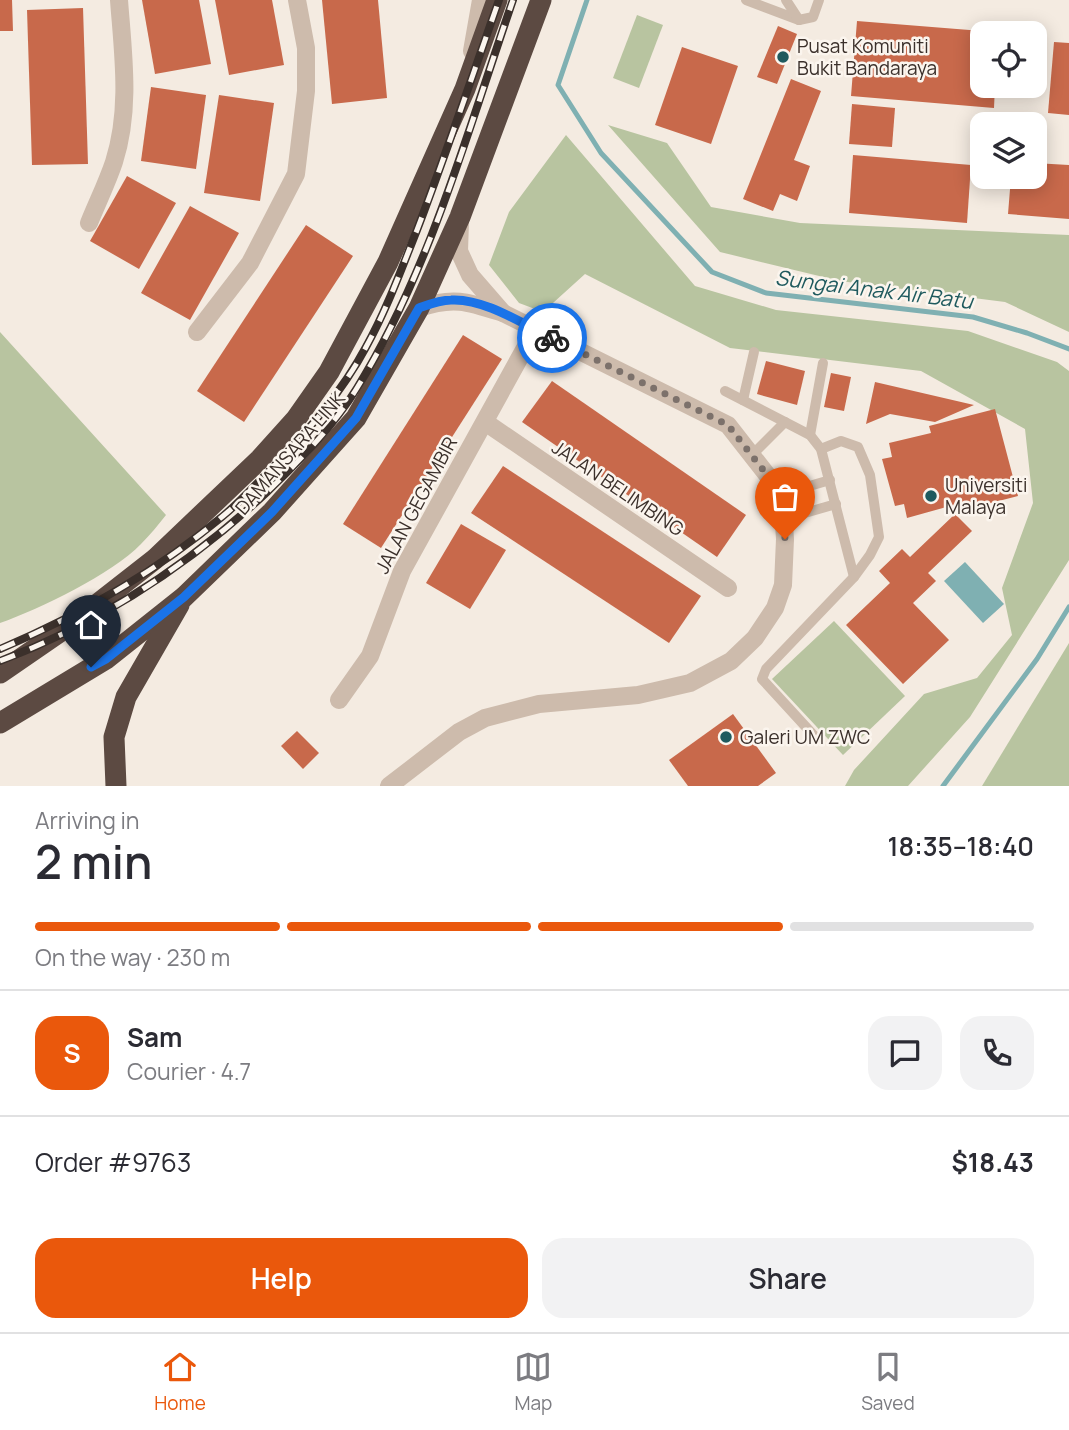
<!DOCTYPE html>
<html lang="en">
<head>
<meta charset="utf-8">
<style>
	:root { --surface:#fff; --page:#f2f2f3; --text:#2b2b33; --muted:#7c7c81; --line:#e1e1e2; --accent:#ea580c }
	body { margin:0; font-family:Manrope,sans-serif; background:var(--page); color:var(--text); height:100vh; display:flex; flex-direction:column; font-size:26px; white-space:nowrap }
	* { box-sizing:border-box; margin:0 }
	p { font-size:23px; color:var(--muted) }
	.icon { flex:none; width:38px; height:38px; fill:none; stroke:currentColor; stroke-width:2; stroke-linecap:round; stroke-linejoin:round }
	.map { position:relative; height:786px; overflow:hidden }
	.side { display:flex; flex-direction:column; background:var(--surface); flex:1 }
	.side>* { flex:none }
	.fabs { position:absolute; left:970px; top:21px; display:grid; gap:14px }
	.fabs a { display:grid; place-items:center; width:77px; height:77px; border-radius:14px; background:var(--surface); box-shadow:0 4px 18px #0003; font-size:35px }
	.pin { position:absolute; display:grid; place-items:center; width:60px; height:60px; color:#fff; margin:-72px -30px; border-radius:50% 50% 50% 0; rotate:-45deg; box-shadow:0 0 7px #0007 }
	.pin .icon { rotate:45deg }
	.courier { position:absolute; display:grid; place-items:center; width:70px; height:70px; margin:-35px; border:5px solid #1a73e8; border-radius:50%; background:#fff; color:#222; box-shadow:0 2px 9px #0007 }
	.summary em { font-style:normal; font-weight:600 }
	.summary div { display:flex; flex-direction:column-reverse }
	.summary { display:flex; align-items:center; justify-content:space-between; height:119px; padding:0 35px }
	h1 { font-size:46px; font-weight:600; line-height:52px }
	.bar { display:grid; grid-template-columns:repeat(4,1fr); gap:10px 7px; align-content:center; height:84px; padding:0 35px }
	.bar i { height:9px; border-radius:5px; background:var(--line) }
	.bar .selected { background:var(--accent) }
	.bar p { grid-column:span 4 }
	.line { display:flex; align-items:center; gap:18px; padding:0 35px; border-top:2px solid var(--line) }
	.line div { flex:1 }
	.round { display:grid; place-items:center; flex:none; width:74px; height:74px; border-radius:21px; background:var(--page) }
	.button { display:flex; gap:14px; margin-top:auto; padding:14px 35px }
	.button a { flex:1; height:80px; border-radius:21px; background:var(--accent); color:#fff; font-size:28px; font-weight:600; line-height:80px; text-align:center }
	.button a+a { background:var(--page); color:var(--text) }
	.menu { display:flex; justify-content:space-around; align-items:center; height:98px; border-top:2px solid var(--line); background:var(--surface); font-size:19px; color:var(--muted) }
	.menu a { display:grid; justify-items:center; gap:4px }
	.menu .selected { color:var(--accent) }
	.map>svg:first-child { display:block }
</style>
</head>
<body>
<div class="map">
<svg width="1069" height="786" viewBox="0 0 1069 786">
	<rect width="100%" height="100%" fill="#f4ebe1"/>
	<g fill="#b8c4a0">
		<polygon points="637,15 663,25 639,88 613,78"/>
		<polygon points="608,125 667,143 711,207 800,223 1069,235 1069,332 1005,302 840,281 720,252"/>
		<polygon points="566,135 695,286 776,310 968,331 1057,362 1069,371 1069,560 970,717 908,786 845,786 854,770 924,694 977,678 1012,635 1002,588 1033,503 1025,429 921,371 730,348 585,274 543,312 519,303 489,265 509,212"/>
		<path d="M 0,332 L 166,515 C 158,525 150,535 141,544 C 112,574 40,609 0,623 Z"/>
		<polygon points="834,621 905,696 843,755 772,679"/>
		<polygon points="1069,643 1069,786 982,786"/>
	</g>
	<polygon fill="#7fb0b2" points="965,562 1004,604 983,623 944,581"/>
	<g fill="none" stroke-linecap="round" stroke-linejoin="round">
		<g stroke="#7fb0b2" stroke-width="5">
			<polyline points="587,0 558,85 601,153 712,272 766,293 973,317 1027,333 1069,349"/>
			<polyline points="943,786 1037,659 1069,607"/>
		</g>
	</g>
	<g fill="#c8694b">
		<polygon points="0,0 12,0 13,31 0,31"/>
		<polygon points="142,0 199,0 211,64 155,74"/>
		<polygon points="215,0 272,0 284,65 229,75"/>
		<polygon points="322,0 378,0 387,98 332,104"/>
		<polygon points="83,8 88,164 32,165 27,10"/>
		<polygon points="857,21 982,31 982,86 995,86 994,108 851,96"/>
		<polygon points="778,26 797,34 777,84 757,77"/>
		<polygon points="1054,42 1069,43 1069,115 1048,113"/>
		<polygon points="682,47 738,66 711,144 655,125"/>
		<polygon points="791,79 821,91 794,160 810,166 797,201 780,194 773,211 743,199"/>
		<polygon points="151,87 206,95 196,169 141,161"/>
		<polygon points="219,95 274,103 260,201 204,193"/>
		<polygon points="852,104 895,108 892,147 849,144"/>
		<polygon points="853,155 971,165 967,223 849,213"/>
		<polygon points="1034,163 1069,165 1069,219 1008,214 1011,177 1034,177"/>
		<polygon points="127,176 176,203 139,269 90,241"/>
		<polygon points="190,206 239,233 190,320 141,293"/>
		<polygon points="306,225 353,256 244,422 197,391"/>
		<polygon points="463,335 502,359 381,548 343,524"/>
		<polygon points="766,361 805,371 797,405 757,394"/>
		<polygon points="831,373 851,377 844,411 824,407"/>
		<polygon points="552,381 746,515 717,557 522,422"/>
		<polygon points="875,382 974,405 935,422 890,414 866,424"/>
		<polygon points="995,409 1018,496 952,513 950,506 907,518 904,504 895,506 882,459 892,457 889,443 931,433 929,426"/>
		<polygon points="503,466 701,596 669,643 471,513"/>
		<polygon points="955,514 972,531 928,573 936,581 913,603 949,640 903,684 846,625 890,583 879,571 902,549 910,557"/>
		<polygon points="461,524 506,550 470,609 426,583"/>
		<polygon points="733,714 776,773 758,786 688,786 669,760"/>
		<polygon points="297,731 319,753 303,769 281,746"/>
	</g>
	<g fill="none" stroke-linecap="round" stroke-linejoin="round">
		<g stroke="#cdbbac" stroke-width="10">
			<polyline points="746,0 799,20 813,17 819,0"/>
			<polyline points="786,0 799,20"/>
			<polyline points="725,391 810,435 821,449 854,577"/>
			<polyline points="743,400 754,352"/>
			<polyline points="810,435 823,363"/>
			<polyline points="751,456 785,422"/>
			<polyline points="782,494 830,480"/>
			<polyline points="784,519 836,504"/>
			<polyline points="817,739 762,679 766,669 854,577 870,555 879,537 870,475 858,447 841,441 821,449"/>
		</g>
		<g stroke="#cdbbac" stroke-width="18">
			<polyline points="472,51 481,0"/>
			<polyline points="460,222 459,251 470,275 503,313"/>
			<path d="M 89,223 C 97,203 107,183 114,162 C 131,109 123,54 119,0"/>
			<polyline points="197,332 250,263 296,174 306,91 306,48 297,0"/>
			<polyline points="485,422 728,588"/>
			<polyline points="339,700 370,656 402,571 535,330"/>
			<path d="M 389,786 L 459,732 L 485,718 L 539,704 L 638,695 L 690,683 L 731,661 L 755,638 L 775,608 L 783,585 L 785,539 L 782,494 L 728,425 L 503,313 C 469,302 454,296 419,308"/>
		</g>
		<g stroke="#5c4a42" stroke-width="21">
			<polyline points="0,673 77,620 155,559 260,459 296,419 329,372 388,262 465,89 497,0"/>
			<polyline points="0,723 106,659 184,597 272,512 356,418 419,308 460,217 541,0"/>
			<polyline points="116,786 114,737 126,697 179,605"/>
		</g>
		<g stroke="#3b302b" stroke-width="8">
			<g id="rail">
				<path d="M 0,649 C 80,615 156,572 223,516 C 240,502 256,484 272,468 C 308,431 342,392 366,347 C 387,309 401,270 417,230 C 446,154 472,77 499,0"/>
				<path d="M 0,661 C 100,623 189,565 267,492 C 300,460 333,427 357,388 C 430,270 468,130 513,0"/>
			</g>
		</g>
		<use href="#rail" stroke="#fbf5ee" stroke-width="5" stroke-dasharray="16" stroke-linecap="butt"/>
	</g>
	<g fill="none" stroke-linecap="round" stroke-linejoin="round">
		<polyline stroke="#7c716b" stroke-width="7" stroke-dasharray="0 12.6" points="552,338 728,425 782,494 785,539"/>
		<path stroke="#1a73e8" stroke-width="9" d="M 91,667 L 106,659 L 184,597 L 272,512 L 356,418 L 419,308 C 430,304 440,300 451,300 C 484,298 523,324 552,338"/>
	</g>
	<g fill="#1f5a5e" stroke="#fbf5ee" stroke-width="2.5">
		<circle cx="783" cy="57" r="7"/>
		<circle cx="931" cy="496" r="7"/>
		<circle cx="726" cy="737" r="7"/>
	</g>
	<g text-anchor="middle" stroke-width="5" stroke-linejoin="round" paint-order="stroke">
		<g font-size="19" fill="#3b302b" stroke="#fbf5ee" text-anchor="start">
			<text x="797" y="53">Pusat Komuniti<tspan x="797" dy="22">Bukit Bandaraya</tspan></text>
			<text x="945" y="492">Universiti<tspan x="945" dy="22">Malaya</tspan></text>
			<text x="740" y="744">Galeri UM ZWC</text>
		</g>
		<g font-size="19" fill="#3b302b" stroke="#fbf5ee">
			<text transform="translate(290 453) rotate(-49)" y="7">DAMANSARA LINK</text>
			<text transform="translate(618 488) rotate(34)" y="7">JALAN BELIMBING</text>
			<text transform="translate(416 505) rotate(-62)" y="7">JALAN GEGAMBIR</text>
		</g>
		<g font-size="21" font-style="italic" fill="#1f5a5e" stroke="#fbf5ee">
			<text transform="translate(874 290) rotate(7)" y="7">Sungai Anak Air Batu</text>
		</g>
	</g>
</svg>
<div class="fabs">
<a><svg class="icon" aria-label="locate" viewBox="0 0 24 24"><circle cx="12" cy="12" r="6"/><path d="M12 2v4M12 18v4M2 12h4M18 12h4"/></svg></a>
<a><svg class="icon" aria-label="layers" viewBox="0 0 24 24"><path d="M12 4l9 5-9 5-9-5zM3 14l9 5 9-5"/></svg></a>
</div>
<div class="pin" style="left:785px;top:539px;background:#ea580c"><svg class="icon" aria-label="bag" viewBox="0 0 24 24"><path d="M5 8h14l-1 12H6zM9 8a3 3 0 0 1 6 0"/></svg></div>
<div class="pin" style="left:91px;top:667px;background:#1f2937"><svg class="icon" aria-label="home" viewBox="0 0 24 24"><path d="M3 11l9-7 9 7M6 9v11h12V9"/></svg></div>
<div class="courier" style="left:552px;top:338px"><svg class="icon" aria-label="bike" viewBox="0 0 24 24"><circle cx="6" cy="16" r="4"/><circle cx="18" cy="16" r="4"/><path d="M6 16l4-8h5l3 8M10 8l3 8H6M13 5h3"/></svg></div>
</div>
<section class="side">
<div class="summary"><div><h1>2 min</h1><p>Arriving in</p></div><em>18:35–18:40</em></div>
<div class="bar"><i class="selected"></i><i class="selected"></i><i class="selected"></i><i></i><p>On the way · 230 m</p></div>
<div class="line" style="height:126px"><b class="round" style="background:var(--accent);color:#fff">S</b><div><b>Sam</b><p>Courier · 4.7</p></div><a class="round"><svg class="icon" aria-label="chat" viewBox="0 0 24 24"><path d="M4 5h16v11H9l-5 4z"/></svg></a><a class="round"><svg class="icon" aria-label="phone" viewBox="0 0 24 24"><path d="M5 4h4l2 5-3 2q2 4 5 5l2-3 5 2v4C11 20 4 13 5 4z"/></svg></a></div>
<div class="line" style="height:91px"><div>Order #9763</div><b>$18.43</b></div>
<div class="button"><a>Help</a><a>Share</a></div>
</section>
<nav class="menu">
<a class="selected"><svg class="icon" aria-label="home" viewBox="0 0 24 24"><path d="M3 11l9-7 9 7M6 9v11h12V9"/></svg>Home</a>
<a><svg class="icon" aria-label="map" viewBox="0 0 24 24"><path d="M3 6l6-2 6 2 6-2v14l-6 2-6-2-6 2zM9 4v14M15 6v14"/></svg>Map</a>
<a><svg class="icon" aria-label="saved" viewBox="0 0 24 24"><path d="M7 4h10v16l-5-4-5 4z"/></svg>Saved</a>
</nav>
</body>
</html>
